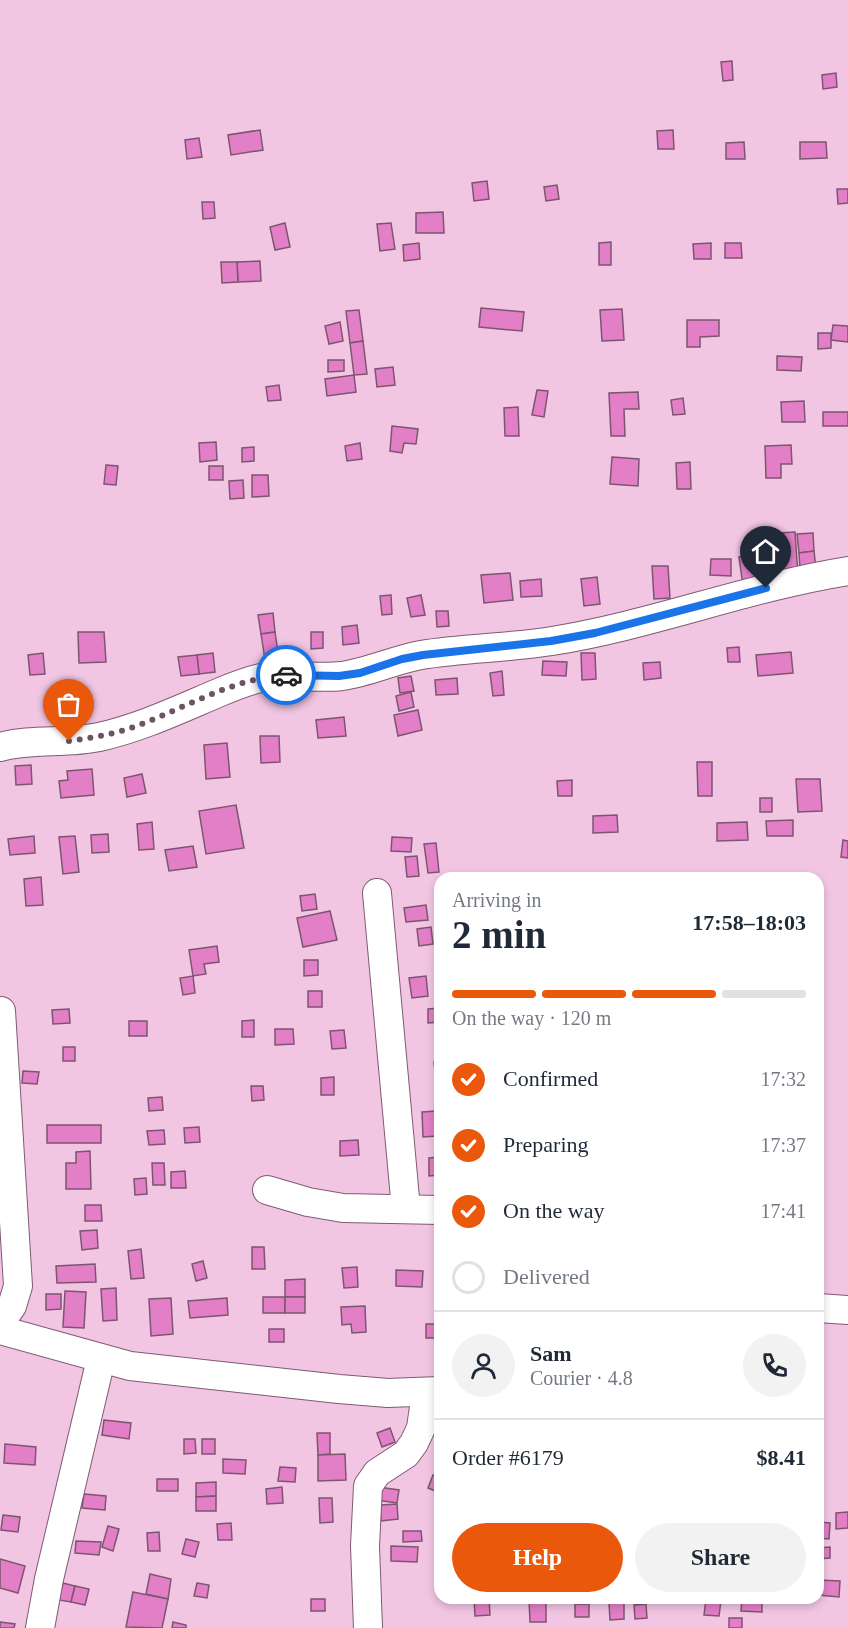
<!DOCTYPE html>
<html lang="en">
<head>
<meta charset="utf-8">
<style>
	:root { --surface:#fff; --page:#f2f2f3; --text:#1f2937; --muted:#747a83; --line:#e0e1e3; --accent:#ea580c }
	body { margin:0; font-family:Georgia,serif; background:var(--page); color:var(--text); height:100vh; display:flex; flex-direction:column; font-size:22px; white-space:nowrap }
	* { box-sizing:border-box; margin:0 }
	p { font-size:20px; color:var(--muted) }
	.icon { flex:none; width:33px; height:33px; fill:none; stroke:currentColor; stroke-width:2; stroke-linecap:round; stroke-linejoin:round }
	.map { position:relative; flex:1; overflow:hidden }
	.panel { position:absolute; left:434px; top:872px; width:390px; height:732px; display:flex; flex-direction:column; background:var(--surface); border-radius:18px; box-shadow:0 3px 9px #0003 }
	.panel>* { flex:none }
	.pin { position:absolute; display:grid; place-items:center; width:51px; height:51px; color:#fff; margin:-62px -26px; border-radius:50% 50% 50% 0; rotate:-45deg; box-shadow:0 0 6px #0007 }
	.pin .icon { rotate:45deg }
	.courier { position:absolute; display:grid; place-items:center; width:60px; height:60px; margin:-30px; border:4px solid #1a73e8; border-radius:50%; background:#fff; color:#222; box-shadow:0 2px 8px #0007 }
	.head em { font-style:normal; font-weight:600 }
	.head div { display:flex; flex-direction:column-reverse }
	.head { display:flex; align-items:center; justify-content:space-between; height:102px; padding:0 18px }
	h1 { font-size:39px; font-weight:600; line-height:45px }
	.bar { display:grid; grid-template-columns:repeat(4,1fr); gap:9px 6px; align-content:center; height:72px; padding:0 18px }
	.bar i { height:8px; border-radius:4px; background:var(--line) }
	.bar .current { background:var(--accent) }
	.bar p { grid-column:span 4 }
	.line { display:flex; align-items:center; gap:15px; padding:0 18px; border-top:2px solid var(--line) }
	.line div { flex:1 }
	.round { display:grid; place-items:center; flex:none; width:63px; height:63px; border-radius:32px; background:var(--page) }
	ol { padding:0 18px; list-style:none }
	li { display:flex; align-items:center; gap:18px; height:66px }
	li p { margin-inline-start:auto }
	li .icon { padding:6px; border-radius:50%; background:var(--accent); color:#fff; stroke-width:4 }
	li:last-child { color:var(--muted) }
	li i { width:33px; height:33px; border:3px solid var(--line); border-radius:50% }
	.primary-button { display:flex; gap:12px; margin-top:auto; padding:12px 18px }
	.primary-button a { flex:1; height:69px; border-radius:36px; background:var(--accent); color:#fff; font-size:24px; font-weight:600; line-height:69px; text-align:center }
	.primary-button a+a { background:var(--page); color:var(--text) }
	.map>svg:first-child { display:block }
</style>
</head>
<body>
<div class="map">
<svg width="848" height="1628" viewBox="0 0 848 1628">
	<rect width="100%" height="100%" fill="#f2c6e3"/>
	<g fill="#e37fc6" stroke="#7c5670" stroke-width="1.5">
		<polygon points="732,61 733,80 723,81 721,62"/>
		<polygon points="836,73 837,87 823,89 822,75"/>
		<polygon points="260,130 263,150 231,155 228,135"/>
		<polygon points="673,130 674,149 658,149 657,131"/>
		<polygon points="199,138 202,157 187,159 185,140"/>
		<polygon points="744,142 745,159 726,159 726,143"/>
		<polygon points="800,142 826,142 827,158 800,159"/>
		<polygon points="487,181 489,199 474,201 472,183"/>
		<polygon points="557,185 559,199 546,201 544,187"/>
		<polygon points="837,189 848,189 848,203 838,204"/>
		<polygon points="202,202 214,202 215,218 203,219"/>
		<polygon points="443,212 444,233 416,233 416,213"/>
		<polygon points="285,223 290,247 275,250 270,227"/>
		<polygon points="391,223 395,249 380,251 377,224"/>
		<polygon points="611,242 611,265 599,265 599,243"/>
		<polygon points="419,243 420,259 404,261 403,245"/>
		<polygon points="711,243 711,259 694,259 693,244"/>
		<polygon points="725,243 741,243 742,258 725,258"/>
		<polygon points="260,261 261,281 238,282 237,262"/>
		<polygon points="221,262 237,262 238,282 222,283"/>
		<polygon points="481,308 524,312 522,331 479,327"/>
		<polygon points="622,309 624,340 602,341 600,310"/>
		<polygon points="359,310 363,341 350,343 346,311"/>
		<polygon points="687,320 719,320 719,336 700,337 700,347 687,347"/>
		<polygon points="340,322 343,341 329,344 325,326"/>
		<polygon points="833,325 848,326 848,342 831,340"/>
		<polygon points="818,333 831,333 831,348 818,349"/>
		<polygon points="363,341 367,374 354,375 350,343"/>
		<polygon points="777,356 802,357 801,371 777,370"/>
		<polygon points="328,360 344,360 344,371 328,372"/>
		<polygon points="393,367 395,385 377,387 375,369"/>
		<polygon points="354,375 356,392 327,396 325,379"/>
		<polygon points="279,385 281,400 268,401 266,387"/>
		<polygon points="537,390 548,391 544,417 532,415"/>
		<polygon points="638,392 639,409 624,409 625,436 611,436 609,393"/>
		<polygon points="683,398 685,414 673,415 671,400"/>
		<polygon points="804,401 805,422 782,422 781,402"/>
		<polygon points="518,407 519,436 505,436 504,408"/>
		<rect x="823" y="412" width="25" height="14"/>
		<polygon points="392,426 418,429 416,444 404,443 402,453 390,451"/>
		<polygon points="216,442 217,460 200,462 199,443"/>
		<polygon points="360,443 362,459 347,461 345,446"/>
		<polygon points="791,445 792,464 781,464 781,478 766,478 765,446"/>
		<polygon points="254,447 254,461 242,462 242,448"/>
		<polygon points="612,457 639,459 638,486 610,484"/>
		<polygon points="690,462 691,489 677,489 676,463"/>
		<polygon points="106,465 118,466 116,485 104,484"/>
		<rect x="209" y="466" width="14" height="14"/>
		<polygon points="252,475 268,475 269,496 252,497"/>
		<polygon points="243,480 244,498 230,499 229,481"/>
		<polygon points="795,532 798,576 780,577 778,533"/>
		<polygon points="813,533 814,551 799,553 797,534"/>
		<polygon points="814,551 816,569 800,569 799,553"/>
		<polygon points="753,555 757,584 743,586 739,557"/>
		<polygon points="711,559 731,559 731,576 710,575"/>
		<polygon points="652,566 668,566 670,598 654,599"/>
		<polygon points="510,573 513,600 484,603 481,575"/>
		<polygon points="597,577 600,604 584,606 581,579"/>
		<polygon points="541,579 542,596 521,597 520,581"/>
		<polygon points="391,595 392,614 382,615 380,596"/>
		<polygon points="421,595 425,615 411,617 407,598"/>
		<polygon points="436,611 448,611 449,626 437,627"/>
		<polygon points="273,613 275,632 261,634 258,615"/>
		<polygon points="357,625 359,643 343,645 342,627"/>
		<polygon points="78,632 104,632 106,662 79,663"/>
		<polygon points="275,632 279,659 265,660 261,634"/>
		<polygon points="311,632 323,632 323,648 311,649"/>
		<polygon points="739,647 740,662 728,662 727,648"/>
		<polygon points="791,652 793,673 758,676 756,655"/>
		<polygon points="43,653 45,674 30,675 28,655"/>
		<polygon points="213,653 215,672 199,674 197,655"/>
		<polygon points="581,653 595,653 596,679 582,680"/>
		<polygon points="197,655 199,674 181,676 178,657"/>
		<polygon points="543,661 567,662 566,676 542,675"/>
		<polygon points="660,662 661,678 644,680 643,663"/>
		<polygon points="502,671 504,695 493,696 490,673"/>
		<polygon points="411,676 414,691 400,693 398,678"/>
		<polygon points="457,678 458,694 436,695 435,680"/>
		<polygon points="411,692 414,707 399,711 396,696"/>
		<polygon points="418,710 422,730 398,736 394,715"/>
		<polygon points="344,717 346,736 318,738 316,720"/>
		<polygon points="260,736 279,736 280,762 261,763"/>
		<polygon points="227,743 230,777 206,779 204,745"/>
		<polygon points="697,762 712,762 712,796 698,796"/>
		<polygon points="31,765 32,784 16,785 15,766"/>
		<polygon points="92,769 94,795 61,798 59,781 68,780 67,771"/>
		<polygon points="142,774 146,793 127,797 124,778"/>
		<polygon points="796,779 820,779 822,811 798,812"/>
		<polygon points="572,780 572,796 558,796 557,781"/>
		<rect x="760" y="798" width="12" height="14"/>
		<polygon points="236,805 244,848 206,854 199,811"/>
		<polygon points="617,815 618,832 593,833 593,816"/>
		<polygon points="793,820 793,836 767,836 766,821"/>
		<polygon points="152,822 154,849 139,850 137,824"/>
		<polygon points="747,822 748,840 717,841 717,823"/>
		<polygon points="108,834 109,852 92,853 91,835"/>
		<polygon points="34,836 35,853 10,855 8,839"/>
		<polygon points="75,836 79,872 63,874 59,837"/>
		<polygon points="392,837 412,838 411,852 391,851"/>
		<polygon points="843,840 848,841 848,858 841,857"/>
		<polygon points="436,843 439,872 428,873 424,844"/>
		<polygon points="193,846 197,867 169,871 165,850"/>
		<polygon points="417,856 419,876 407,877 405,857"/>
		<polygon points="41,877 43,905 26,906 24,879"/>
		<polygon points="315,894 317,909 302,911 300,896"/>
		<polygon points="440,898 440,912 436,912 435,899"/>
		<polygon points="426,905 428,920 406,922 404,908"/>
		<polygon points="330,911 337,940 303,947 297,918"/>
		<polygon points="431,927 433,944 419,946 417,929"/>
		<polygon points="217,946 219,962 204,964 206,974 193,976 189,950"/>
		<polygon points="304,960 318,960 318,975 304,976"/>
		<polygon points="193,976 195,993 183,995 180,978"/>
		<polygon points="426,976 428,996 412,998 409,978"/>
		<rect x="308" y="991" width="14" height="16"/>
		<polygon points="440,1008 440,1022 428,1023 428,1009"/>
		<polygon points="69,1009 70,1023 53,1024 52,1010"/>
		<polygon points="254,1020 254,1037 242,1037 242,1021"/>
		<rect x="129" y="1021" width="18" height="15"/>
		<polygon points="275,1029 293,1029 294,1044 275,1045"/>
		<polygon points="344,1030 346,1048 332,1049 330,1031"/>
		<rect x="63" y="1047" width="12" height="14"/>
		<polygon points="440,1061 440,1079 436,1079 434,1062"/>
		<polygon points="23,1071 39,1072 37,1084 22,1083"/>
		<polygon points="334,1077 334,1095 321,1095 321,1078"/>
		<polygon points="251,1086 263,1086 264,1100 252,1101"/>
		<polygon points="162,1097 163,1110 149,1111 148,1098"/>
		<polygon points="436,1111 437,1136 423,1137 422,1112"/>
		<rect x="47" y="1125" width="54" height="18"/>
		<polygon points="199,1127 200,1142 185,1143 184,1128"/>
		<polygon points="164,1130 165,1144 149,1145 147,1131"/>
		<polygon points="358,1140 359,1155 340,1156 340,1141"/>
		<polygon points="90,1151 91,1189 66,1189 66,1163 76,1163 76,1152"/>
		<polygon points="440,1157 440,1175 429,1176 429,1158"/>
		<polygon points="152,1163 164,1163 165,1185 153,1185"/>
		<polygon points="185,1171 186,1188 171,1188 171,1172"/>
		<polygon points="146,1178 147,1194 135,1195 134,1179"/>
		<polygon points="85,1205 101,1205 102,1221 85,1221"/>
		<polygon points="97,1230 98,1248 82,1250 80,1231"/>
		<polygon points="252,1247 264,1247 265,1269 252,1269"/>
		<polygon points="141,1249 144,1278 131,1279 128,1251"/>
		<polygon points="203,1261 207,1278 196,1281 192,1264"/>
		<polygon points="95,1264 96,1282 57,1283 56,1266"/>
		<polygon points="357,1267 358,1287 344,1288 342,1268"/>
		<polygon points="396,1270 423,1271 422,1287 396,1286"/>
		<polygon points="305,1279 305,1297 285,1297 285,1280"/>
		<polygon points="116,1288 117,1320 103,1321 101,1289"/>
		<polygon points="65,1291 86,1292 84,1328 63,1327"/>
		<polygon points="46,1294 61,1294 61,1309 46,1310"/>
		<rect x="263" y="1297" width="22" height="16"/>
		<rect x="285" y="1297" width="20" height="16"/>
		<polygon points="171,1298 173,1334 151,1336 149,1299"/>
		<polygon points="227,1298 228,1315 190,1318 188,1301"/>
		<polygon points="365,1306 366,1332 352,1333 351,1324 342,1325 341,1307"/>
		<rect x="426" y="1324" width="12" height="14"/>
		<rect x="269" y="1329" width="15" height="13"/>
		<polygon points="104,1420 131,1423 129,1439 102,1435"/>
		<polygon points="390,1428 395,1442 382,1447 377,1433"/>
		<polygon points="317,1433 330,1433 330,1454 318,1455"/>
		<polygon points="184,1439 195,1439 196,1453 184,1454"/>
		<rect x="202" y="1439" width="13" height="15"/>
		<polygon points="5,1444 36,1447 35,1465 4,1463"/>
		<polygon points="345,1454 346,1480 318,1481 318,1455"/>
		<polygon points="223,1459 246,1460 245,1474 223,1473"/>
		<polygon points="280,1467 296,1468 295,1482 278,1481"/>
		<polygon points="433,1475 440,1477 440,1493 428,1488"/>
		<rect x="157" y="1479" width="21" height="12"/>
		<polygon points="216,1482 216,1496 196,1497 196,1483"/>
		<polygon points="282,1487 283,1503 267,1504 266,1489"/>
		<polygon points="378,1487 399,1490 397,1503 376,1500"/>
		<polygon points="84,1494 106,1496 105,1510 82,1508"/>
		<polygon points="216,1496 216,1511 196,1511 196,1497"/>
		<polygon points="319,1498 332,1498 333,1522 320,1523"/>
		<polygon points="397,1504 398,1519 381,1521 380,1505"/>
		<polygon points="848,1512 848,1528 836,1529 836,1513"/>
		<polygon points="3,1515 20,1517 18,1532 1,1530"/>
		<polygon points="818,1522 830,1523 829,1539 818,1538"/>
		<polygon points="231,1523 232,1540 218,1540 217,1524"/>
		<polygon points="108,1526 119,1529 113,1551 102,1547"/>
		<polygon points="403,1531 421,1531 422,1541 403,1542"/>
		<polygon points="159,1532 160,1551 148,1551 147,1533"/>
		<polygon points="186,1539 199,1542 195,1557 182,1554"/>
		<polygon points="76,1541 101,1542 99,1555 75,1553"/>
		<polygon points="391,1546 418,1547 417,1562 391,1561"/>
		<polygon points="830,1547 830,1558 818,1559 818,1548"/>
		<rect x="435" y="1551" width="5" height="24"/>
		<polygon points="0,1559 25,1566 18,1593 0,1588"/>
		<polygon points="150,1574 171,1579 168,1599 146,1594"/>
		<polygon points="818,1580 840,1581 839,1597 818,1595"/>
		<polygon points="63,1583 75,1586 71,1602 59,1600"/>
		<polygon points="197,1583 209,1585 207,1598 194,1596"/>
		<polygon points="75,1586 89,1589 85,1605 71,1602"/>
		<polygon points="133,1592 168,1599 162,1628 126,1627"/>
		<polygon points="474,1598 489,1598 490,1615 475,1616"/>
		<polygon points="742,1598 762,1598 762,1612 741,1611"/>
		<rect x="311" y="1599" width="14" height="12"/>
		<polygon points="546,1599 546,1622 530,1622 529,1600"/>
		<polygon points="706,1599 721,1601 719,1616 704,1615"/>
		<polygon points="609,1603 624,1603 624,1619 610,1620"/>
		<rect x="575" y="1604" width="14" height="13"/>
		<polygon points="646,1604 647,1618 635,1619 634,1605"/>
		<rect x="729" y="1618" width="13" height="10"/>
		<polygon points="0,1622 15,1624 14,1628 0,1628"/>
		<polygon points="173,1622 186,1625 186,1628 172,1628"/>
	</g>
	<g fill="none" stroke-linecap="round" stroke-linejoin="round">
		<g stroke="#7f5a73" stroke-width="30">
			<g id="minor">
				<path d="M 0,747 C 32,738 66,744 99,737 C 140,728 180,709 218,693 C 232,687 246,681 261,678 C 288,673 315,679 342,676 C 369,672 394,660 421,655 C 464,648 509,648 552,641 C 652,625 748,587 848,571"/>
				<polyline points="377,893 406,1209"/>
				<polyline points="267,1190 308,1202 343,1208 440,1210"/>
				<polyline points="818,1308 848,1310"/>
				<polyline points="0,1323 12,1306 18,1286 1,1011"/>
				<polyline points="0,1330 130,1366 339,1389 388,1393 440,1391"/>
				<polyline points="40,1628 49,1579 101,1359"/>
				<polyline points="368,1628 365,1546 368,1486 377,1473 406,1454 414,1443 421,1428 426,1393"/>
			</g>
		</g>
		<use href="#minor" stroke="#fff" stroke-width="28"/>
	</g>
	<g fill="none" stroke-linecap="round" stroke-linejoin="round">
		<path stroke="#6d5364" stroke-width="6" stroke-dasharray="0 10.8" d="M 69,741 C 89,738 109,735 128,729 C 178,712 234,677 286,675"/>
		<polyline stroke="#1a73e8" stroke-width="8" points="286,675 339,676 360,673 402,659 423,655 551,641 595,633 766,588"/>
	</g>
</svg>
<div class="pin" style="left:69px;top:741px;background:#ea580c"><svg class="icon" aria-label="bag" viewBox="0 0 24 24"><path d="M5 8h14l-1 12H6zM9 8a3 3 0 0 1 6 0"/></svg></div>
<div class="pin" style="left:766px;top:588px;background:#1f2937"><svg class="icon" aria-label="home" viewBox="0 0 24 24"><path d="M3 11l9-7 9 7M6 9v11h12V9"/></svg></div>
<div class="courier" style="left:286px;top:675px"><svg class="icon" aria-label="car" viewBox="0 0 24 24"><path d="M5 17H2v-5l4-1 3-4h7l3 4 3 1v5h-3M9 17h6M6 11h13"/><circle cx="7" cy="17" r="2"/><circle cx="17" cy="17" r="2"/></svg></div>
<section class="panel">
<div class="head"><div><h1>2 min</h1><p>Arriving in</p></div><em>17:58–18:03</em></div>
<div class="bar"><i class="current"></i><i class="current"></i><i class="current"></i><i></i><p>On the way · 120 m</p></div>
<ol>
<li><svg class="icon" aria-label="check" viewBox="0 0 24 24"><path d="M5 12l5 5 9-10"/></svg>Confirmed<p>17:32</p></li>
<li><svg class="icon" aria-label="check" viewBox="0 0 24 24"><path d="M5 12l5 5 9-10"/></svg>Preparing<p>17:37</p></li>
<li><svg class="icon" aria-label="check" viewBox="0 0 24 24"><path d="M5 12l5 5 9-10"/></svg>On the way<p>17:41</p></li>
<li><i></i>Delivered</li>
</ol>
<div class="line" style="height:108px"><a class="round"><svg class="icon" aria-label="person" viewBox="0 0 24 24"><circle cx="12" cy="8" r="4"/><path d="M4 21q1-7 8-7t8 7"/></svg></a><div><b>Sam</b><p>Courier · 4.8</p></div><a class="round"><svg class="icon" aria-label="phone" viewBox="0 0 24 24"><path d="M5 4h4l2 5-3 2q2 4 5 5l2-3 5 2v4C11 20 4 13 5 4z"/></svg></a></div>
<div class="line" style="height:78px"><div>Order #6179</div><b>$8.41</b></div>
<div class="primary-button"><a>Help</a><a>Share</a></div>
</section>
</div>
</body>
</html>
